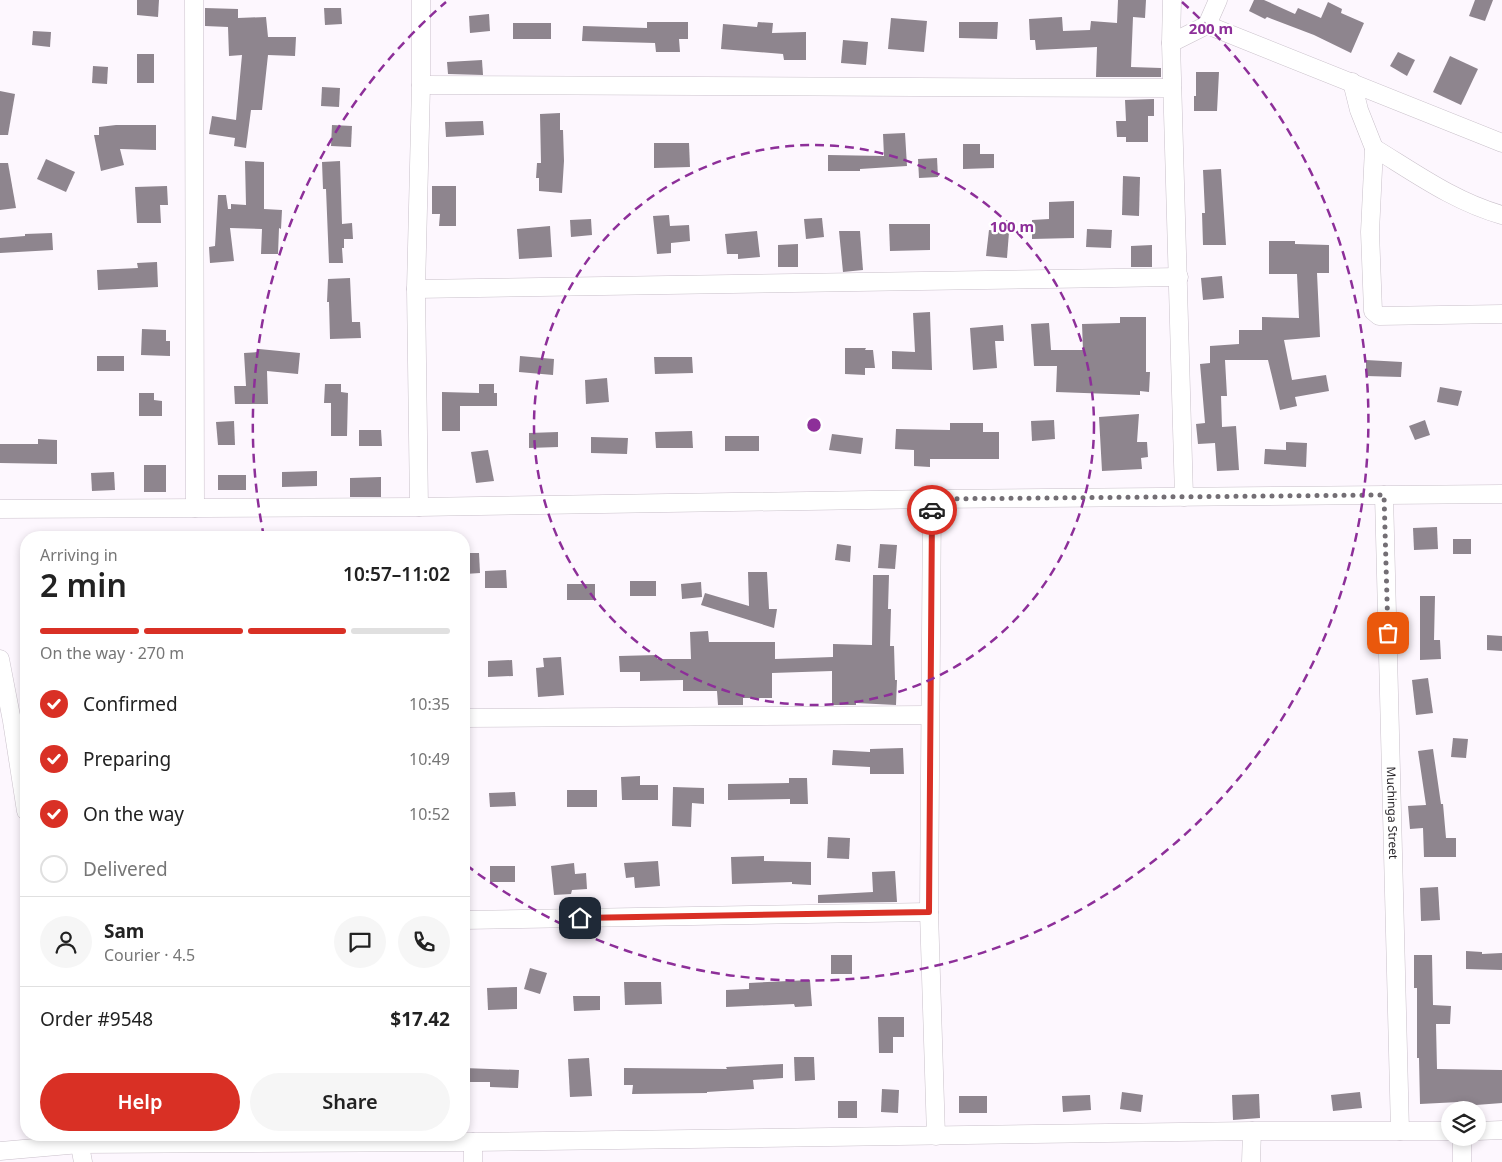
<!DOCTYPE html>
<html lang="en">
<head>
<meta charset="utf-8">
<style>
	:root { --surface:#fff; --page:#f6f6f6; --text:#222; --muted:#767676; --line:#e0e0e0; --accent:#d93025 }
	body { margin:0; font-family:"Noto Sans",sans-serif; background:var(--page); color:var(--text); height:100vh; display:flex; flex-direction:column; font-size:19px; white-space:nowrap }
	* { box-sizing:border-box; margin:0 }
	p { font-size:16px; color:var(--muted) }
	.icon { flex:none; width:28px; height:28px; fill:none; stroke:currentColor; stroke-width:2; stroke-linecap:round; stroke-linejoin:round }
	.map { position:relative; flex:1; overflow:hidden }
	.details { position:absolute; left:20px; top:531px; width:450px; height:610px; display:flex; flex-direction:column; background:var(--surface); border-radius:20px; box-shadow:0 2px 8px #0003 }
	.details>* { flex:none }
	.tools { position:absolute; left:1441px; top:1101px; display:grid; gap:10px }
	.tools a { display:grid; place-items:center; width:45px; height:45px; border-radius:50%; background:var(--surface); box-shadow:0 2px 8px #0003; font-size:25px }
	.pin { position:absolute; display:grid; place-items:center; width:42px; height:42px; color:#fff; margin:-21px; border-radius:10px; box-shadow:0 2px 8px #0006 }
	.courier { position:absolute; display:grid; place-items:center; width:50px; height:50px; margin:-25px; border:4px solid #d93025; border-radius:50%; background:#fff; color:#222; box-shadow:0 1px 6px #0007 }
	.head em { font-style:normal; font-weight:600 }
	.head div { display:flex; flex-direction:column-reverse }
	.head { display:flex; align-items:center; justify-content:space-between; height:85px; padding:0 20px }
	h1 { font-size:32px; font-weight:600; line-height:38px }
	.bar { display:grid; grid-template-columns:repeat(4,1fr); gap:8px 5px; align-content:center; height:60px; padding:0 20px }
	.bar i { height:6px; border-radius:4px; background:var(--line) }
	.bar .selected { background:var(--accent) }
	.bar p { grid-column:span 4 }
	.line { display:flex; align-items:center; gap:12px; padding:0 20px; border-top:1px solid var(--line) }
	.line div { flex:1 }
	.round { display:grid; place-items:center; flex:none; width:52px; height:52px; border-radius:26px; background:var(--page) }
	ol { padding:0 20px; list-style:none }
	li { display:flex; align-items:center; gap:15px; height:55px }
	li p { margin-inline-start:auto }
	li .icon { padding:5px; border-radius:50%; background:var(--accent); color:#fff; stroke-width:4 }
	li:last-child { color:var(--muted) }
	li i { width:28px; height:28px; border:2px solid var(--line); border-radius:50% }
	.primary-button { display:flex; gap:10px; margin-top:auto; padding:10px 20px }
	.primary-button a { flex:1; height:58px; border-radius:30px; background:var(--accent); color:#fff; font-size:20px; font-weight:600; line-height:58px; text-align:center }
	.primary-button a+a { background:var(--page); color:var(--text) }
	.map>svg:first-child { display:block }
</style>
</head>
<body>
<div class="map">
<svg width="1502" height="1162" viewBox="0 0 1502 1162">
	<rect width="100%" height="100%" fill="#fdf7fe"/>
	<g fill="#8e858e">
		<polygon points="137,0 159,0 158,17 137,15"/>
		<polygon points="1118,0 1146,0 1145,18 1133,17 1131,67 1161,68 1161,77 1096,77 1097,47 1036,50 1035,40 1030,40 1029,19 1062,17 1063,31 1090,30 1091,21 1117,23"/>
		<polygon points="1254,0 1264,0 1295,14 1298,8 1321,18 1328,2 1342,9 1341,13 1364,23 1351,53 1314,35 1267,17 1265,19 1249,11"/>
		<polygon points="1475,0 1493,0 1485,21 1469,16"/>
		<polygon points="205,8 238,9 238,18 266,17 268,37 296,37 295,56 268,55 262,110 251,110 246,148 234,146 235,138 209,134 212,116 236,120 242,55 229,56 228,27 205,26"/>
		<polygon points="324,8 341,8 342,24 325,25"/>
		<polygon points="489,14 490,31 470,33 469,16"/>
		<polygon points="891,18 927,21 924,52 888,49"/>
		<polygon points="647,22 688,22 688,39 679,39 680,52 656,52 655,43 582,41 583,26 647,28"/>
		<polygon points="758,22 773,23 772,33 806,32 806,60 784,60 783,54 721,49 723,24 757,27"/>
		<polygon points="959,22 998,22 997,39 959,38"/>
		<rect x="513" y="23" width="38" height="16"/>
		<polygon points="33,31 51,32 50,47 32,45"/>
		<polygon points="843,40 868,42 866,65 841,63"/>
		<polygon points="1398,52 1415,60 1407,76 1390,66"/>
		<rect x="137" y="54" width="17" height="29"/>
		<polygon points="1450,56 1478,69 1461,105 1433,92"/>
		<polygon points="482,60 483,75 448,74 447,62"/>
		<polygon points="93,66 108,67 107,84 92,83"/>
		<polygon points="1196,72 1219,72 1217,111 1194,111 1194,96 1196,96"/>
		<polygon points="322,87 340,88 339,107 321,106"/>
		<polygon points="0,91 15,94 8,135 0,135"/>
		<polygon points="1154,99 1154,116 1148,116 1148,142 1126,142 1126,137 1117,137 1116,121 1126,121 1125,100"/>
		<polygon points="560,113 560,130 563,130 564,161 562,193 539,191 539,178 536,178 537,163 541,163 540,114"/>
		<polygon points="483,121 484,135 446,137 445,122"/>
		<polygon points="116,125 156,125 156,150 120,149 124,165 101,171 94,135 99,135 99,127"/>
		<polygon points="332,125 352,126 351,147 331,146"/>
		<polygon points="905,133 907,166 860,169 860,171 828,171 828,155 884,156 883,134"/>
		<polygon points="654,143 689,143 690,167 654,168"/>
		<polygon points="963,144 980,144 980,154 994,154 994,168 963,169"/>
		<polygon points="937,158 938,177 919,178 918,159"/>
		<polygon points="46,159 75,172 66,192 37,179"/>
		<polygon points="245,161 264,162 264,209 282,210 281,229 279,228 278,254 261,254 262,229 230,228 234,261 210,263 209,247 215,246 218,195 226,195 228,209 231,209 231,204 246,205"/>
		<polygon points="340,161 342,224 352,223 353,239 344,239 344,248 342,248 343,263 329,263 326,189 323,189 322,162"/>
		<polygon points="0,163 8,163 16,208 0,210"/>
		<polygon points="1221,169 1226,245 1203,245 1202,213 1205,213 1203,170"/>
		<polygon points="1123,176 1140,177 1139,216 1122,215"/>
		<polygon points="167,186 168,205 160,205 161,223 137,223 135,187"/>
		<polygon points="432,186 456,186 456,226 439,226 440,214 432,214"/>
		<polygon points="1074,201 1074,238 1032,239 1032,220 1049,219 1049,202"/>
		<polygon points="669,215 670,226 689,225 690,241 671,243 671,253 657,254 653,216"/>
		<polygon points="822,218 824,237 806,239 804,219"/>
		<polygon points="591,219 592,235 571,237 570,220"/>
		<polygon points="889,224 930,224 930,250 890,251"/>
		<polygon points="550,226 552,257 519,259 517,229"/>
		<polygon points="1087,229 1112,230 1111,248 1086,247"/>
		<polygon points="989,230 1009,232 1007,258 986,256"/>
		<polygon points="757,231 760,257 738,259 738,254 727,254 725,234"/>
		<polygon points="839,231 860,231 863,270 843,272"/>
		<polygon points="52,233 53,250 0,253 0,238 25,236 25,234"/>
		<polygon points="1269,241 1295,241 1295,244 1329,245 1329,273 1317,273 1320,337 1284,340 1292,380 1326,375 1329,391 1295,397 1297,406 1280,410 1268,360 1225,360 1227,396 1221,396 1222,427 1236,426 1239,470 1217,471 1215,443 1198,444 1196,424 1205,423 1200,364 1210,363 1210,346 1239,344 1239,330 1262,330 1262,317 1299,318 1297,274 1269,274"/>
		<polygon points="798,244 798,267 778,267 778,245"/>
		<polygon points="1152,245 1152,267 1131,267 1131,246"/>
		<polygon points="157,262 158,287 98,290 97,270 138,268 137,263"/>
		<polygon points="1222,276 1224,298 1203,300 1201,278"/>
		<polygon points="350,278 352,322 360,322 361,338 330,339 329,302 327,302 328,279"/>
		<polygon points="930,312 932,370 892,369 892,351 915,352 913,313"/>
		<polygon points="1120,317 1146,317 1146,372 1150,372 1149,392 1140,391 1140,395 1056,392 1057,366 1034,366 1031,324 1049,323 1051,350 1083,350 1082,324 1120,323"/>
		<polygon points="1003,325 1004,341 995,341 997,368 973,370 970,328"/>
		<polygon points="142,329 166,330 166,341 170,341 170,356 141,355"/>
		<polygon points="845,348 866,348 865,350 873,350 875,368 865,368 865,375 845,374"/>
		<polygon points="259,349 300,353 298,374 267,371 268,404 235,404 234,386 246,386 244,353 259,352"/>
		<rect x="97" y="356" width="27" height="15"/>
		<polygon points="520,356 554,359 553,375 519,372"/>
		<polygon points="654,357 692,357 693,373 655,374"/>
		<polygon points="1366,360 1402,362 1401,377 1366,376"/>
		<polygon points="607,378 609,402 586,404 585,380"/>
		<polygon points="325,384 341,384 341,392 348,393 347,436 331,436 331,403 324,403"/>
		<polygon points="479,384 494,384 494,393 497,393 497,406 460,406 460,431 442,431 442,392 479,393"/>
		<polygon points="1440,387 1462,391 1458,406 1437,402"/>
		<polygon points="139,393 154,393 154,400 162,401 162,416 139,416"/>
		<polygon points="1139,414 1137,442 1147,442 1148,457 1141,458 1142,469 1102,471 1099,417"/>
		<polygon points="1054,420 1055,439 1032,441 1031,421"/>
		<polygon points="1425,420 1430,435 1415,440 1409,426"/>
		<polygon points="234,421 235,445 218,445 216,422"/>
		<polygon points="950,423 983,423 983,432 999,432 999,459 930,459 930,467 914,466 914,450 895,449 896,429 950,430"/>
		<polygon points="359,430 381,430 382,446 359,446"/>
		<polygon points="692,431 693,448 656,448 655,432"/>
		<polygon points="558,432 558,447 529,448 529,433"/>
		<polygon points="832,434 863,438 861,454 829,450"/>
		<rect x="725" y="436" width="34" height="15"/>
		<polygon points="591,437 628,438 627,454 591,453"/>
		<polygon points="38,439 57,440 57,464 0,463 0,444 38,444"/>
		<polygon points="1286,442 1307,443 1306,467 1264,464 1265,449 1286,450"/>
		<polygon points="488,450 494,481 476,483 471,452"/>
		<rect x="144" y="465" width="22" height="27"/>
		<polygon points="317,471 317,486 282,487 282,472"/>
		<polygon points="114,472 115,490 92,491 91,473"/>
		<rect x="218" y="475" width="28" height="15"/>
		<polygon points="381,477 381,497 350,497 350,478"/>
		<polygon points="1437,527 1438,549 1414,550 1413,528"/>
		<rect x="1453" y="539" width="18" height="15"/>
		<polygon points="837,544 851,546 850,562 835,560"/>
		<polygon points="880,544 897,545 895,569 878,568"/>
		<polygon points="464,553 479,553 480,573 465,574"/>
		<polygon points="506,570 507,588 485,588 485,571"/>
		<polygon points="748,572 767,572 769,609 777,609 774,628 701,605 705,593 749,606"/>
		<polygon points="873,575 889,575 888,609 891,609 890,646 894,646 895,680 897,680 896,705 856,703 856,705 832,705 832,671 772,673 772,698 743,698 743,705 718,705 717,691 683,691 683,680 640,681 640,672 620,672 619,656 657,655 657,659 691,659 690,632 708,631 709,642 775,642 775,659 833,657 833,644 872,645"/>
		<rect x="630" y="581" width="26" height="15"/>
		<polygon points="701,582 702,597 682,599 681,584"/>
		<rect x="567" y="584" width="28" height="16"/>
		<polygon points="1420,596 1435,596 1434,640 1440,640 1441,659 1420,660"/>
		<polygon points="1487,635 1502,636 1502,651 1487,650"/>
		<polygon points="561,657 564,695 538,697 536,668 544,667 543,658"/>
		<polygon points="512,660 513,676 488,677 488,661"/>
		<polygon points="1428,678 1433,713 1416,715 1412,680"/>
		<polygon points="1453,738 1468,739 1466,758 1451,757"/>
		<polygon points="903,748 904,774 870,774 870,767 832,765 833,750 870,752 870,749"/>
		<polygon points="1433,749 1441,804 1443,804 1446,838 1456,838 1456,857 1424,857 1423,828 1410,829 1408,806 1426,805 1418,751"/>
		<polygon points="640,776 640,785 658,785 658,800 622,800 621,777"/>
		<polygon points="789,778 807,778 808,804 790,804 790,799 728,800 728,784 789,783"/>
		<polygon points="673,787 704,788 704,804 692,803 691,827 672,826"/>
		<rect x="567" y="790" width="30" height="17"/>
		<polygon points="515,792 516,806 490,807 489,793"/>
		<polygon points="828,837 850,838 849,859 827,858"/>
		<polygon points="764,856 764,861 811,862 811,885 792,884 792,882 732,884 731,857"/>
		<polygon points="658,861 660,886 635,888 634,877 626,878 624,863"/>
		<polygon points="574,863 575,874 586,873 587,889 572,890 571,894 554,895 551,866"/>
		<rect x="490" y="866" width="25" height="16"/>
		<polygon points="895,871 897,902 818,903 818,895 873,892 872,872"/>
		<polygon points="1438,887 1440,920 1421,921 1420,888"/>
		<polygon points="1466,951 1482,952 1482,954 1502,953 1502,970 1466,969"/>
		<rect x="831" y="955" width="21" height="19"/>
		<polygon points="1414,955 1432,955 1433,1005 1451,1006 1450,1024 1436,1024 1437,1069 1502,1070 1502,1103 1476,1105 1476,1110 1459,1110 1459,1102 1420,1104 1419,1058 1417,1058 1417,988 1414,988"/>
		<polygon points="530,968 547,973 540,994 524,989"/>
		<polygon points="810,980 812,1006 795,1007 794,1004 726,1007 726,990 749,989 749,983"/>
		<polygon points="624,982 661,982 662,1004 625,1005"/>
		<polygon points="517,987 517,1009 488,1010 487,988"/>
		<polygon points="573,996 600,996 600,1010 574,1011"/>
		<polygon points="878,1017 904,1017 904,1037 893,1037 893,1053 879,1053"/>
		<polygon points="794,1057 814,1057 815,1080 795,1081"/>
		<polygon points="589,1058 592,1096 570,1097 568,1059"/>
		<polygon points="783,1064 783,1078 753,1080 754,1089 707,1092 707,1093 632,1094 633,1085 624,1085 624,1068 727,1069 726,1067"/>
		<polygon points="464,1068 519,1070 518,1088 490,1087 490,1082 464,1082"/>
		<polygon points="882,1089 899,1090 898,1113 881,1112"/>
		<polygon points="1122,1092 1143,1095 1141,1112 1120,1109"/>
		<polygon points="1360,1092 1362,1108 1333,1111 1331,1095"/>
		<polygon points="1259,1094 1260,1118 1233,1120 1232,1095"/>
		<polygon points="1090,1095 1091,1110 1063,1112 1062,1096"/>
		<rect x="959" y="1096" width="28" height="17"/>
		<rect x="838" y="1101" width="19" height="17"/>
	</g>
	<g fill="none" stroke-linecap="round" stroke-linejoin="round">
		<g stroke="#c9c0ca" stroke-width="19">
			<g id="minor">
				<polyline points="194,0 195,508"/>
				<polyline points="1172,0 1171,43 1184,497"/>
				<polyline points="1207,25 1502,143"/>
				<polyline points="1171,43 1207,25 1218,0"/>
				<polyline points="1352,82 1359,110 1374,148 1370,232 1373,311 1379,316 1502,314"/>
				<polyline points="421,85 1172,88"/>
				<path d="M 1374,148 C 1415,173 1455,202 1502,215"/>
				<polyline points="416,289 1179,277"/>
				<path id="s1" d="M 1384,495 L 1400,1131"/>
				<polyline points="932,499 929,912 936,1136"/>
				<polyline points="419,507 416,289 421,85 421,0"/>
				<polyline points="0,509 419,507 932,499 1502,494"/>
				<polyline points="0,659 12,721 26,811"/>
				<polyline points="464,718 929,715"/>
				<polyline points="464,920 929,912"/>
				<polyline points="1478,1131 1502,1130"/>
				<polyline points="78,1135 83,1162"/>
				<polyline points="0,1151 80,1144 473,1142 1252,1131 1450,1131"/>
				<polyline points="473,1162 473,1142"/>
				<polyline points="1251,1162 1252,1131"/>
				<polyline points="1462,1162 1462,1138"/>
			</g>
		</g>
		<use href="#minor" stroke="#fff" stroke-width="18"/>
	</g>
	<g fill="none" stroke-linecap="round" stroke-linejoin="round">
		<polyline stroke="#736e74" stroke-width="5" stroke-dasharray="0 9" points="932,510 932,499 1384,495 1388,633"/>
		<polyline stroke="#d93025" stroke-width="6" points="580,918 929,912 932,510"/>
	</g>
	<g fill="none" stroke="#8d2f99" stroke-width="2.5" stroke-dasharray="9 6">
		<circle cx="814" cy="425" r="280"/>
		<path d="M264 537A561 561 0 0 1 446 2M1182 2A561 561 0 0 1 465 864"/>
	</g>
	<g text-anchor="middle" stroke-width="4.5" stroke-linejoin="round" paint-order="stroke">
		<g font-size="12" fill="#282529" stroke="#fff">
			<text dy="4" stroke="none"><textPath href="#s1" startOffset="318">Muchinga Street</textPath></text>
		</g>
	</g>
	<circle cx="814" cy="425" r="8" fill="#8d2f99" stroke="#fff" stroke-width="2.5"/>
	<g font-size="15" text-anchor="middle" font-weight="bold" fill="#8d2f99" stroke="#fff" stroke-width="4.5" stroke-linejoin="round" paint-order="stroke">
		<text x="1211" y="34">200 m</text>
		<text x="1012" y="232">100 m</text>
	</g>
</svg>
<div class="tools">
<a><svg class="icon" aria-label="layers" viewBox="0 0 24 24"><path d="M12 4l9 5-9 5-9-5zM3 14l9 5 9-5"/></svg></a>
</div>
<div class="pin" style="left:1388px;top:633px;background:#ea580c"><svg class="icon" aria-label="bag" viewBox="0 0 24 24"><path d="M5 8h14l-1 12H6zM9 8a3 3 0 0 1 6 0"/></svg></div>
<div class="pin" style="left:580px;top:918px;background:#1f2937"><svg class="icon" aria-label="home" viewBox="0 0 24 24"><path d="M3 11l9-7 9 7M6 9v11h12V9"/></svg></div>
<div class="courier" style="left:932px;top:510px"><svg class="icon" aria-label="car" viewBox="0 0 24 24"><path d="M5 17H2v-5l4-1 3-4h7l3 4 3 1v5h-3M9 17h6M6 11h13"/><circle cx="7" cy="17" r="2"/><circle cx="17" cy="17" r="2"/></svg></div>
<section class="details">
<div class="head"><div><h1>2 min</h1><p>Arriving in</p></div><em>10:57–11:02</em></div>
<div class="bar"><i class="selected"></i><i class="selected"></i><i class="selected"></i><i></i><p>On the way · 270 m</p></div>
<ol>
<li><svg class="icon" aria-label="check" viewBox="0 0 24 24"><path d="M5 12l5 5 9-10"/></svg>Confirmed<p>10:35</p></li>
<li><svg class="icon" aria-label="check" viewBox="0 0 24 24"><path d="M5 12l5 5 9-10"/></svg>Preparing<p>10:49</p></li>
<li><svg class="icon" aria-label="check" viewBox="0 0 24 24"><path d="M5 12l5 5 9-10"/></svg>On the way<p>10:52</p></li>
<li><i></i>Delivered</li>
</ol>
<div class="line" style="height:90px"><a class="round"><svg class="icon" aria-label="person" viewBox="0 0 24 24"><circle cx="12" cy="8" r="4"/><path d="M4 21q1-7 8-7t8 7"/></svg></a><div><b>Sam</b><p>Courier · 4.5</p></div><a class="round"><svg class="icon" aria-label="chat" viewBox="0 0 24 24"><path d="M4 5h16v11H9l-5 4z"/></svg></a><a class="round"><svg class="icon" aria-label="phone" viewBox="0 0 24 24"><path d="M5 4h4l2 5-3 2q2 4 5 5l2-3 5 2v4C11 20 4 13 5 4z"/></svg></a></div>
<div class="line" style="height:65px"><div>Order #9548</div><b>$17.42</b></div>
<div class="primary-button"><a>Help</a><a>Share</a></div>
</section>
</div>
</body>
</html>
